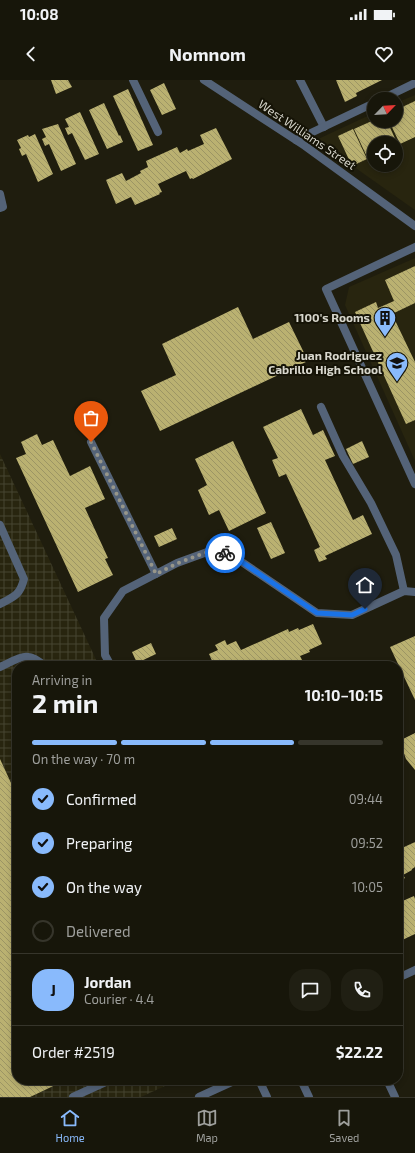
<!DOCTYPE html>
<html lang="en">
<head>
<meta charset="utf-8">
<style>
	:root { --surface:#17160a; --page:#201f13; --text:#f1f3f6; --muted:#9e9f9c; --line:#36352b; --accent:#89bafc }
	body { margin:0; font-family:"Exo 2",sans-serif; background:var(--page); color:var(--text); height:100vh; display:flex; flex-direction:column; font-size:15px; white-space:nowrap }
	* { box-sizing:border-box; margin:0 }
	p { font-size:13px; color:var(--muted) }
	.icon { flex:none; width:22px; height:22px; fill:none; stroke:currentColor; stroke-width:2; stroke-linecap:round; stroke-linejoin:round }
	.map { position:relative; flex:1; overflow:hidden }
	.sheet { position:absolute; left:12px; top:581px; width:391px; height:424px; display:flex; flex-direction:column; background:var(--surface); border-radius:16px; box-shadow:0 2px 6px #0003,0 0 0 1px var(--line) }
	.sheet>* { flex:none }
	.needle { width:26px; rotate:65deg }
	.fabs { position:absolute; left:367px; top:12px; display:grid; gap:8px }
	.fabs a { display:grid; place-items:center; width:36px; height:36px; border-radius:50%; background:var(--surface); box-shadow:0 2px 6px #0003,0 0 0 1px var(--line); font-size:20px }
	.pin { position:absolute; display:grid; place-items:center; width:34px; height:34px; color:#fff; margin:-41px -17px; border-radius:50% 50% 50% 0; rotate:-45deg; box-shadow:0 0 4px #0007 }
	.pin .icon { rotate:45deg }
	.courier { position:absolute; display:grid; place-items:center; width:40px; height:40px; margin:-20px; border:3px solid #1a73e8; border-radius:50%; background:#fff; color:#222; box-shadow:0 1px 5px #0007 }
	.headline em { font-style:normal; font-weight:700 }
	.headline div { display:flex; flex-direction:column-reverse }
	.headline { display:flex; align-items:center; justify-content:space-between; height:68px; padding:0 20px }
	h1 { font-size:26px; font-weight:700; line-height:30px }
	.bar { display:grid; grid-template-columns:repeat(4,1fr); gap:6px 4px; align-content:center; height:48px; padding:0 20px }
	.bar i { height:5px; border-radius:3px; background:var(--line) }
	.bar .current { background:var(--accent) }
	.bar p { grid-column:span 4 }
	.line { display:flex; align-items:center; gap:10px; padding:0 20px; border-top:1px solid var(--line) }
	.line div { flex:1 }
	.round { display:grid; place-items:center; flex:none; width:42px; height:42px; border-radius:16px; background:var(--page) }
	ol { padding:0 20px; list-style:none }
	li { display:flex; align-items:center; gap:12px; height:44px }
	li p { margin-inline-start:auto }
	li .icon { padding:4px; border-radius:50%; background:var(--accent); color:#111; stroke-width:4 }
	li:last-child { color:var(--muted) }
	li i { width:22px; height:22px; border:2px solid var(--line); border-radius:50% }
	.status { display:flex; justify-content:space-between; align-items:center; height:28px; padding:0 20px; background:var(--surface); direction:ltr }
	.status svg { height:11px; fill:currentColor }
	header { display:flex; justify-content:space-between; align-items:center; height:52px; padding:0 20px; background:var(--surface); font-size:18px; font-weight:700 }
	.tabs { display:flex; justify-content:space-around; align-items:center; height:56px; border-top:1px solid var(--line); background:var(--surface); font-size:11px; color:var(--muted) }
	.tabs a { display:grid; justify-items:center; gap:2px }
	.tabs .current { color:var(--accent) }
	.map>svg:first-child { display:block }
</style>
</head>
<body>
<div class="status"><b>10:08</b><svg viewBox="0 0 49 12"><path d="M0 12V9h3v3zM5 12V6h3v6zM10 12V3h3v9zM15 12V0h3v12zM26 1h20v11H26zM47 4h2v5h-2z"/></svg></div>
<header><svg class="icon" aria-label="back" viewBox="0 0 24 24"><path d="M15 5l-7 7 7 7"/></svg>Nomnom<svg class="icon" aria-label="heart" viewBox="0 0 24 24"><path d="M12 20l-8-8c-3-5 5-10 8-4 3-6 11-1 8 4z"/></svg></header>
<div class="map">
<svg width="415" height="1017" viewBox="0 0 415 1017">
	<defs>
		<pattern id="industrial-grid" width="8" height="8" patternUnits="userSpaceOnUse"><rect width="8" height="8" fill="#28250f"/><path d="M0 4h8M4 0v8" fill="none" stroke="#464431"/></pattern>
		<pattern id="building-back-hatch" width="6" height="6" patternUnits="userSpaceOnUse"><rect width="6" height="6" fill="#bab171"/><path d="M-1 5l2 2M0 0l6 6M5-1l2 2" fill="none" stroke="#9c9564"/></pattern>
	</defs>
	<rect width="100%" height="100%" fill="#1f1d0e"/>
	<g fill="#28250f" fill-rule="evenodd">
		<path d="M 415,15 L 415,130 L 316,60 L 374,33 L 374,41 L 396,41 L 396,23 ZM 374,63 L 396,63 L 396,85 L 374,85 Z"/>
		<polygon points="415,178 415,381 345,225 349,207"/>
	</g>
	<polygon fill="url(#industrial-grid)" points="0,374 99,586 17,586 17,1000 178,1000 141,1017 0,1017"/>
	<g fill="url(#building-back-hatch)">
		<polygon points="51,0 68,0 72,7 56,14"/>
		<polygon points="336,0 382,0 356,13 357,16 345,22"/>
		<polygon points="164,3 176,29 162,35 150,10"/>
		<polygon points="128,9 153,65 138,71 113,16"/>
		<polygon points="415,21 415,57 400,64 389,41 396,41 396,30"/>
		<polygon points="104,23 119,56 120,55 123,62 107,69 89,30"/>
		<polygon points="80,32 99,74 85,80 72,53 68,55 65,48 69,47 65,39"/>
		<polygon points="374,40 374,41 387,41 398,65 396,66 396,63 374,63 374,76 368,79 354,49"/>
		<polygon points="58,44 76,84 61,91 49,64 45,66 42,59 46,57 42,49"/>
		<polygon points="216,48 232,79 193,99 192,98 190,99 186,91 158,104 162,112 159,113 160,114 135,125 131,117 116,124 106,100 122,93 126,101 141,93 140,91 148,87 146,81 177,67 180,73 187,69 188,71 204,64 200,55"/>
		<polygon points="353,49 367,79 352,86 338,56"/>
		<polygon points="35,54 53,94 38,102 26,74 22,76 19,69 21,68 17,60 28,55 29,57"/>
		<polygon points="415,186 415,223 392,234 415,282 415,340 406,344 355,232 376,222 378,228 394,221 385,200"/>
		<polygon points="238,227 253,259 289,242 308,281 160,351 141,311 176,295 162,264"/>
		<polygon points="301,329 313,355 323,350 335,376 325,380 353,440 363,435 372,454 325,476 327,479 319,482 314,470 320,467 286,394 279,397 272,380 278,378 263,347"/>
		<polygon points="37,354 42,365 53,360 70,396 90,386 105,419 85,428 108,478 105,479 113,495 78,512 16,378 26,374 21,362"/>
		<polygon points="233,361 266,433 229,451 219,430 209,435 198,410 207,405 195,379"/>
		<polygon points="362,361 369,377 353,384 346,369"/>
		<polygon points="271,442 285,473 271,479 257,448"/>
		<polygon points="172,448 177,459 159,467 154,456"/>
		<polygon points="313,544 322,564 309,570 310,572 300,576 302,580 290,586 208,586 213,583 209,574 218,570 215,565 225,560 227,565 236,561 241,570 288,549 289,552 298,548 299,550"/>
		<polygon points="415,556 415,620 390,567"/>
		<polygon points="151,563 156,574 137,583 132,572"/>
		<polygon points="415,653 415,690 406,679 402,668 401,660"/>
		<polygon points="0,679 17,716 17,1000 66,1000 30,1017 0,1017"/>
		<polygon points="415,762 415,787 412,789 412,790 403,795 405,798 398,802 398,767 401,766 402,768"/>
		<polygon points="414,816 415,819 415,854 398,862 398,823"/>
	</g>
	<g fill="none" stroke-linecap="round" stroke-linejoin="round">
		<g stroke="#546378" stroke-width="8">
			<polyline points="133,0 158,52"/>
			<polyline points="300,0 324,47"/>
			<polyline points="382,19 415,3"/>
			<polyline points="296,60 374,23"/>
			<polyline points="0,114 3,127 0,128"/>
			<polyline points="415,167 326,209 415,404"/>
			<polyline points="321,327 343,376 371,423 396,475 404,511"/>
			<polyline points="91,362 156,494"/>
			<path d="M 0,445 L 24,499 C 20,515 14,517 0,524"/>
			<path d="M 0,587 C 18,579 28,569 44,586"/>
			<polyline points="259,1000 267,1017"/>
			<polyline points="387,1000 395,1017"/>
			<polyline points="73,1017 110,1000"/>
			<polyline points="199,1017 236,1000"/>
		</g>
		<g stroke="#546378" stroke-width="8">
			<polyline points="204,0 305,66 415,146"/>
			<polyline points="111,586 105,575 104,538 123,511 177,483 210,471 230,474 317,533 352,535 404,511 415,512"/>
			<polyline points="398,898 415,890"/>
			<polyline points="301,1000 309,1017"/>
		</g>
	</g>
	<g fill="none" stroke-linecap="round" stroke-linejoin="round">
		<polyline stroke="#97968a" stroke-width="4" stroke-dasharray="0 7.2" points="91,362 156,494 178,483 210,471 225,473"/>
		<polyline stroke="#1a73e8" stroke-width="5" points="225,473 230,474 317,533 352,535 365,529"/>
	</g>
	<defs>
		<g id="building-pin" transform="scale(1.15)"><path d="M0 17L-7.5 6A9.5 9.5 0 1 1 7.5 6Z" fill="#89bafc" stroke="#151306"/><path d="M-4-6H4V6H1V3H-1V6H-4ZM-2.5-4.3h1.7v1.8h-1.7ZM.8-4.3h1.7v1.8H.8ZM-2.5-1h1.7V.8h-1.7ZM.8-1h1.7V.8H.8Z" fill="#111"/></g>
		<g id="school-pin" transform="scale(1.15)"><path d="M0 17L-7.5 6A9.5 9.5 0 1 1 7.5 6Z" fill="#89bafc" stroke="#151306"/><path d="M0-5L7-2L0 1L-7-2ZM-4 1L0 2.5L4 1V4Q0 6-4 4Z" fill="#111"/></g>
	</defs>
	<g fill-rule="evenodd">
		<use href="#building-pin" x="385" y="238"/>
		<use href="#school-pin" x="397" y="283"/>
	</g>
	<g text-anchor="middle" stroke-width="4" stroke-linejoin="round" paint-order="stroke">
		<g font-size="12" fill="#d8d7cd" stroke="#151306">
			<text transform="translate(307 55) rotate(34)" y="4">West Williams Street</text>
		</g>
		<g font-size="12" font-weight="bold" fill="#d8d7cd" stroke="#151306" text-anchor="end">
			<text x="370" y="242">1100's Rooms</text>
			<text x="382" y="280">Juan Rodriguez<tspan x="382" dy="14">Cabrillo High School</tspan></text>
		</g>
	</g>
</svg>
<div class="fabs">
<a><svg class="needle" viewBox="-14 -14 28 28"><path d="M0-13l5 13h-10z" fill="#e53935"/><path d="M0 13l5-13h-10z" fill="#9e9f9c"/></svg></a>
<a><svg class="icon" aria-label="locate" viewBox="0 0 24 24"><circle cx="12" cy="12" r="6"/><path d="M12 2v4M12 18v4M2 12h4M18 12h4"/></svg></a>
</div>
<div class="pin" style="left:91px;top:362px;background:#ea580c"><svg class="icon" aria-label="bag" viewBox="0 0 24 24"><path d="M5 8h14l-1 12H6zM9 8a3 3 0 0 1 6 0"/></svg></div>
<div class="pin" style="left:365px;top:529px;background:#1f2937"><svg class="icon" aria-label="home" viewBox="0 0 24 24"><path d="M3 11l9-7 9 7M6 9v11h12V9"/></svg></div>
<div class="courier" style="left:225px;top:473px"><svg class="icon" aria-label="bike" viewBox="0 0 24 24"><circle cx="6" cy="16" r="4"/><circle cx="18" cy="16" r="4"/><path d="M6 16l4-8h5l3 8M10 8l3 8H6M13 5h3"/></svg></div>
<section class="sheet">
<div class="headline"><div><h1>2 min</h1><p>Arriving in</p></div><em>10:10–10:15</em></div>
<div class="bar"><i class="current"></i><i class="current"></i><i class="current"></i><i></i><p>On the way · 70 m</p></div>
<ol>
<li><svg class="icon" aria-label="check" viewBox="0 0 24 24"><path d="M5 12l5 5 9-10"/></svg>Confirmed<p>09:44</p></li>
<li><svg class="icon" aria-label="check" viewBox="0 0 24 24"><path d="M5 12l5 5 9-10"/></svg>Preparing<p>09:52</p></li>
<li><svg class="icon" aria-label="check" viewBox="0 0 24 24"><path d="M5 12l5 5 9-10"/></svg>On the way<p>10:05</p></li>
<li><i></i>Delivered</li>
</ol>
<div class="line" style="height:72px"><b class="round" style="background:var(--accent);color:#111">J</b><div><b>Jordan</b><p>Courier · 4.4</p></div><a class="round"><svg class="icon" aria-label="chat" viewBox="0 0 24 24"><path d="M4 5h16v11H9l-5 4z"/></svg></a><a class="round"><svg class="icon" aria-label="phone" viewBox="0 0 24 24"><path d="M5 4h4l2 5-3 2q2 4 5 5l2-3 5 2v4C11 20 4 13 5 4z"/></svg></a></div>
<div class="line" style="height:52px"><div>Order #2519</div><b>$22.22</b></div>
</section>
</div>
<nav class="tabs">
<a class="current"><svg class="icon" aria-label="home" viewBox="0 0 24 24"><path d="M3 11l9-7 9 7M6 9v11h12V9"/></svg>Home</a>
<a><svg class="icon" aria-label="map" viewBox="0 0 24 24"><path d="M3 6l6-2 6 2 6-2v14l-6 2-6-2-6 2zM9 4v14M15 6v14"/></svg>Map</a>
<a><svg class="icon" aria-label="saved" viewBox="0 0 24 24"><path d="M7 4h10v16l-5-4-5 4z"/></svg>Saved</a>
</nav>
</body>
</html>
